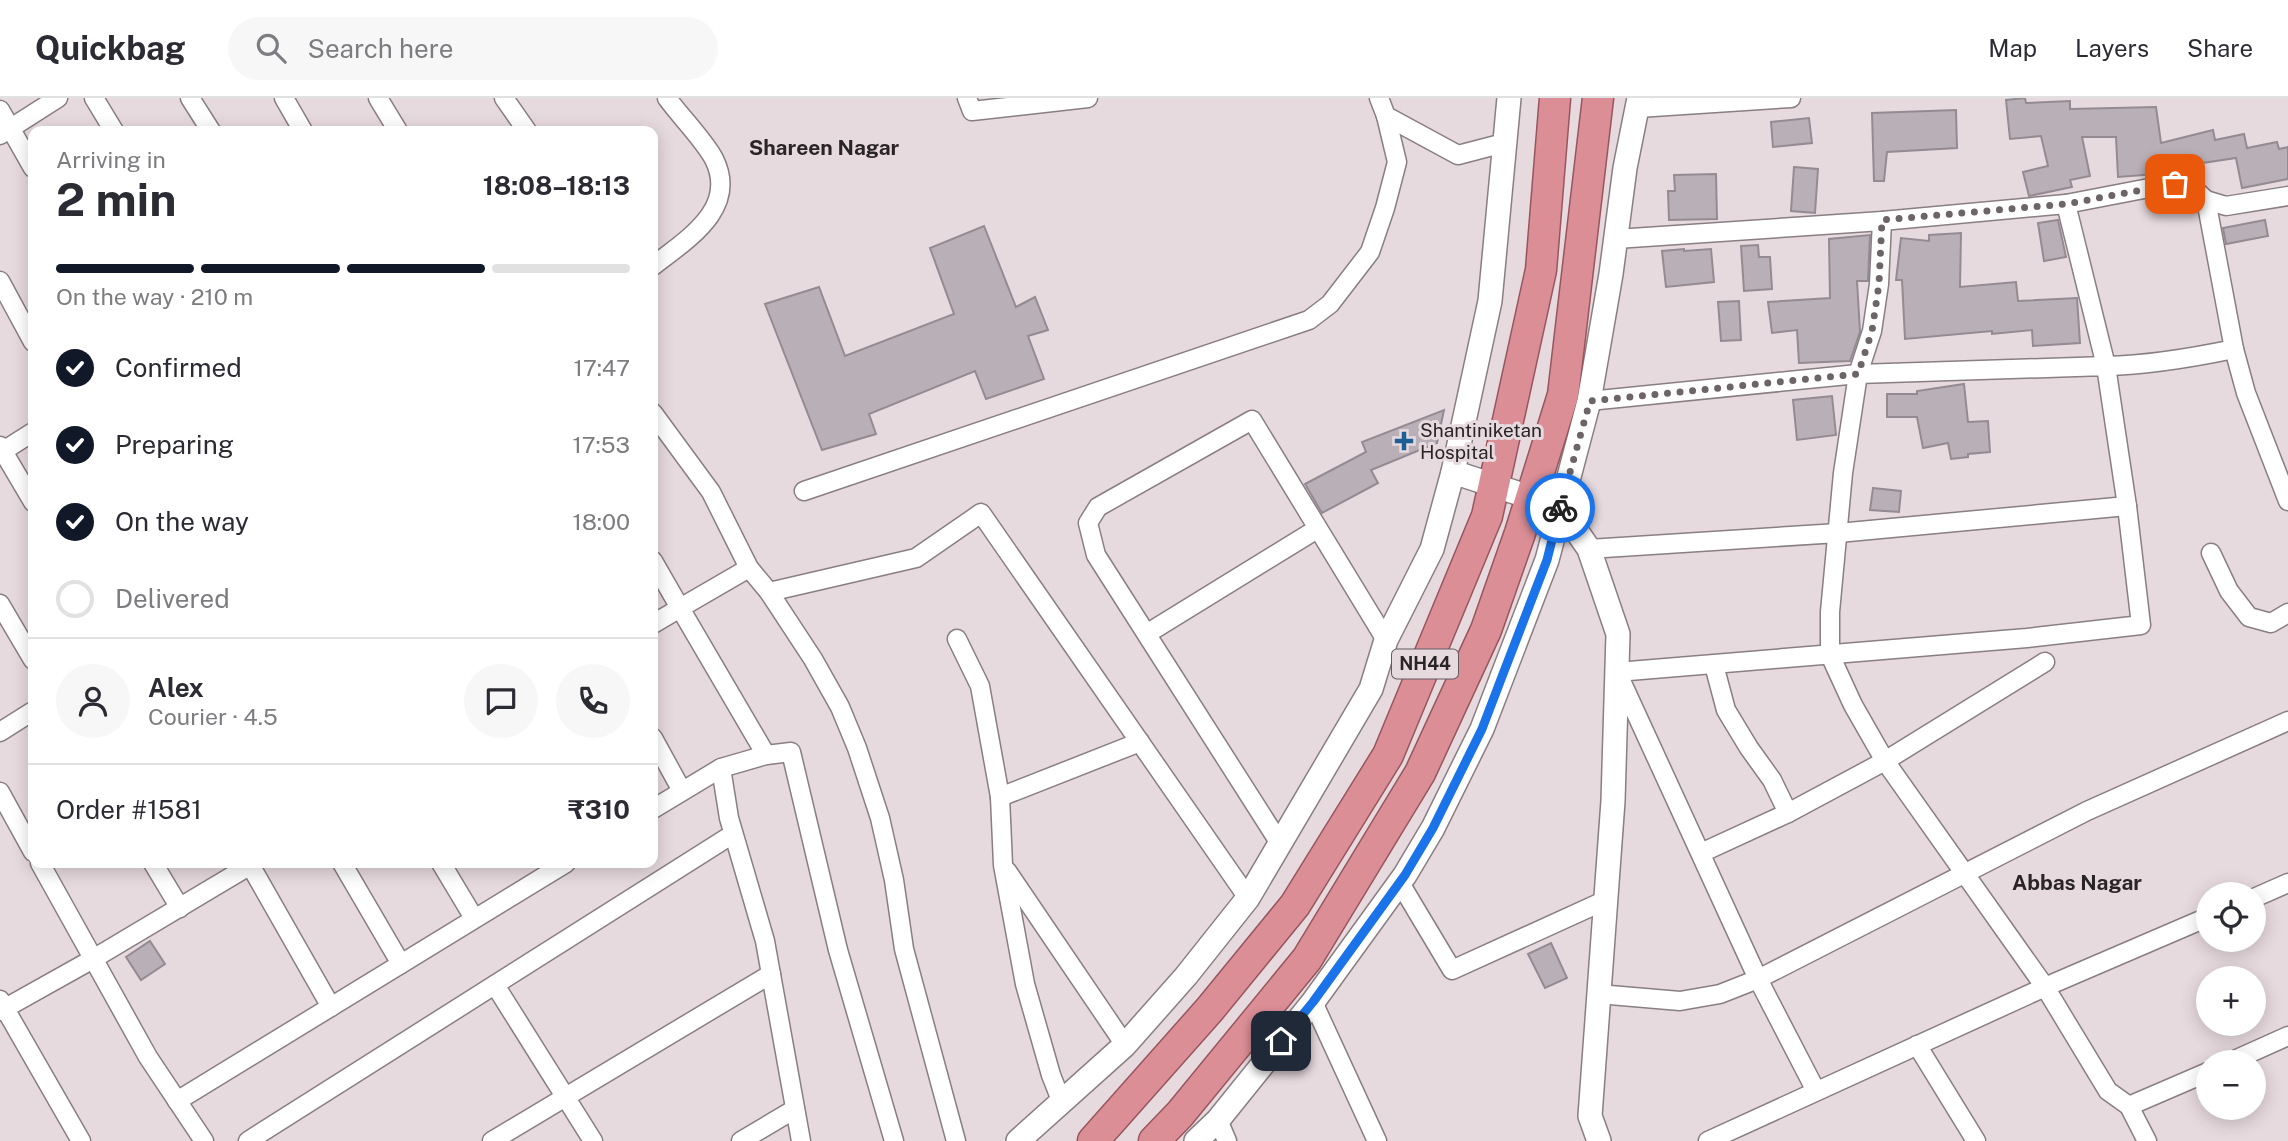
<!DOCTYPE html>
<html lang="en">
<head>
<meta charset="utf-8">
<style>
	:root { --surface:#fff; --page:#f7f7f7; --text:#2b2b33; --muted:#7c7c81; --line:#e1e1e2; --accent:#111827 }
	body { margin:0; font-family:"Public Sans",sans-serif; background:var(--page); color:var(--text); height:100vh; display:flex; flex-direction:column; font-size:26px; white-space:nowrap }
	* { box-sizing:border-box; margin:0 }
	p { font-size:23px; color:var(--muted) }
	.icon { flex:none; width:38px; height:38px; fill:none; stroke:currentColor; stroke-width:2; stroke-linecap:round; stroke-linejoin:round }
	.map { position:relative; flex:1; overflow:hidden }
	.drawer { position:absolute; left:28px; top:28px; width:630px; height:742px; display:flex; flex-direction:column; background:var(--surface); border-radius:14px; box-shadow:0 4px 18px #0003 }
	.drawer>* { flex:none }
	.controls { position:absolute; left:2196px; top:784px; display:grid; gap:14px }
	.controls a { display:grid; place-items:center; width:70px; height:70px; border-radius:50%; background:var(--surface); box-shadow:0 4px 18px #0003; font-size:35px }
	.pin { position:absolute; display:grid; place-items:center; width:60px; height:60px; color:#fff; margin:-30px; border-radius:14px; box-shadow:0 4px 10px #0006 }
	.courier { position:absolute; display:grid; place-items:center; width:70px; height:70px; margin:-35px; border:5px solid #1a73e8; border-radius:50%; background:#fff; color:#222; box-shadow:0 2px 9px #0007 }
	.summary em { font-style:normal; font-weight:700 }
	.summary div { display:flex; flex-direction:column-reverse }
	.summary { display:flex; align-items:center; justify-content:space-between; height:119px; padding:0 28px }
	h1 { font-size:46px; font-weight:700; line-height:52px }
	.bar { display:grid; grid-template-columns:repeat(4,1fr); gap:10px 7px; align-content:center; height:84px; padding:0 28px }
	.bar i { height:9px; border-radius:5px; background:var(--line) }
	.bar .selected { background:var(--accent) }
	.bar p { grid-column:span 4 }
	.line { display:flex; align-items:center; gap:18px; padding:0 28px; border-top:2px solid var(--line) }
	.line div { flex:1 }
	.round { display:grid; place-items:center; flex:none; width:74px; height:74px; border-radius:37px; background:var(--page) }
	ol { padding:0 28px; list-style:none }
	li { display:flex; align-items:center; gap:21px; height:77px }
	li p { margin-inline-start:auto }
	li .icon { padding:7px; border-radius:50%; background:var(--accent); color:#fff; stroke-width:4 }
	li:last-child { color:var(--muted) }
	li i { width:38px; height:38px; border:4px solid var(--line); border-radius:50% }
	header { display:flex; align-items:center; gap:42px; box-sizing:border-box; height:98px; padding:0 35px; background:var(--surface); border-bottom:2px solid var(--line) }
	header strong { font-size:33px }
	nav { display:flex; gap:38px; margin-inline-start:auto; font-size:24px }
	.search { width:490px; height:63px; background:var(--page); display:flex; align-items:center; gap:18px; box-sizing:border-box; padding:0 24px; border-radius:38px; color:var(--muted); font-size:26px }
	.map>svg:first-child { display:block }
</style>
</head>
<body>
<header>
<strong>Quickbag</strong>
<div class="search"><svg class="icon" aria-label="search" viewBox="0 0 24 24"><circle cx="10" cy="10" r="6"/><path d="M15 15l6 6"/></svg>Search here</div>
<nav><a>Map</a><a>Layers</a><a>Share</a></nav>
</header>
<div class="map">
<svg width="2288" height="1043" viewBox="0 0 2288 1043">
	<rect width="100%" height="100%" fill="#e7dadf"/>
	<g fill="#b9afb7" stroke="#948b92" stroke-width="2">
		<polygon points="2025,0 2026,5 2070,3 2070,11 2156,9 2161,45 2213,32 2215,42 2244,36 2247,50 2277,44 2279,51 2288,49 2288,81 2242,90 2236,60 2183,68 2157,76 2118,79 2116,39 2082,39 2090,78 2070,82 2072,89 2029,98 2023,74 2048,68 2041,38 2010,41 2006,2"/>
		<polygon points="1956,12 1957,50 1887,54 1884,83 1874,83 1872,15"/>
		<polygon points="1809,20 1812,45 1773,49 1771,24"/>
		<polygon points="1794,69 1818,71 1815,115 1791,113"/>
		<polygon points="1716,76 1717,121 1669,122 1668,93 1675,93 1674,77"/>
		<polygon points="2058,122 2066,159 2044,163 2038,125"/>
		<polygon points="2265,122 2268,138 2226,146 2223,130"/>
		<polygon points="984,128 1016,209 1035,199 1048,232 1028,238 1044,281 986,301 975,273 869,316 876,336 822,352 765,206 819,189 845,258 954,216 930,150"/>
		<polygon points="1961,135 1960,189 2016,184 2018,203 2077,200 2080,245 2033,248 2032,232 1992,236 1992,233 1905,241 1902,182 1896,182 1901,140 1929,143 1929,137"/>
		<polygon points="1870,137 1868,183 1857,183 1860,234 1850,263 1799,265 1797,232 1772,235 1768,204 1830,200 1829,141"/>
		<polygon points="1758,147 1759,159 1770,159 1772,191 1744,193 1741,148"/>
		<polygon points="1684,151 1684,153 1711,151 1714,184 1666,189 1662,153"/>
		<polygon points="1739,203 1741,242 1721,243 1718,204"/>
		<polygon points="1964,286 1968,324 1988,323 1990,354 1968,356 1968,359 1951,361 1948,345 1923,350 1917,319 1887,319 1887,296 1917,296 1917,293"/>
		<polygon points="1832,298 1836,337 1797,342 1793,302"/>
		<polygon points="1444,312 1437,345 1371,372 1378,385 1322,415 1305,386 1366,354 1362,344"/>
		<polygon points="1873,390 1901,393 1899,414 1870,412"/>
		<polygon points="150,843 165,866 141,882 126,859"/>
		<polygon points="1551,845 1567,880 1545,890 1528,856"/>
	</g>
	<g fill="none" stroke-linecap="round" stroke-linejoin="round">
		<g stroke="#897e82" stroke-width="21">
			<g id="minor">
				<polyline points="94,0 114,33"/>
				<polyline points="190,0 211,33"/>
				<polyline points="284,0 303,33"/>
				<polyline points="378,0 398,33"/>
				<polyline points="504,0 527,33"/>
				<polyline points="967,0 972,13 1088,0"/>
				<polyline points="1379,0 1386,18 1458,57 1504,45"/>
				<polyline points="1638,10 1791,0"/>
				<polyline points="0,12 33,70"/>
				<polyline points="0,37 58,0"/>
				<polyline points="2206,102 2234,251 2246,295 2288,403"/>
				<polyline points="2066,106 2175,85 2193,90 2206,102 2226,108 2288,98"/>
				<polyline points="1882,123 1879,186 1872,233 1858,276 1843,375 1830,514 1830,557 1853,607 1885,663 2045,889 2108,993 2129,1008 2147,1043"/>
				<path d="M 1616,141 L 1882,123 L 2066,106 L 2106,268 C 2149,267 2191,260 2234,251"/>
				<path d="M 653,168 C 686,142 739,111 714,61 C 704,42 680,18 667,0"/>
				<polyline points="0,183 33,244"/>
				<polyline points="1589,303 1858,276 2106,268 2127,408 2141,527 2027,540 1617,574 1758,881 1816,993"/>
				<polyline points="653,315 711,394 749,470 769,494 813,561 840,609 857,650 880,720 894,782 904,851 956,1043"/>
				<polyline points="0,348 33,404"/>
				<polyline points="0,355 33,334"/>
				<polyline points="804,393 1309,222 1330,206 1370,154 1385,110 1397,64 1386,18"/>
				<polyline points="1589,451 1838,435 2127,408"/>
				<polyline points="2211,455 2229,493 2249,519 2271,525 2288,515"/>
				<polyline points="653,463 680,510 653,526"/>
				<polyline points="749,470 680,510 766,657"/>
				<polyline points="769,494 916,460 981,415 1248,800"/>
				<polyline points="0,506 33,562"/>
				<polyline points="1148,535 1317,431"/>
				<polyline points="957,541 980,588 1000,699 1003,767 1025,886 1051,977 1062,1005"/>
				<polyline points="1714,567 1726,612 1749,650 1772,682 1788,715"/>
				<polyline points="0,634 33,613"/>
				<polyline points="653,640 682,693"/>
				<polyline points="721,670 729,720 765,843 801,1043"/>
				<polyline points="0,694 33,754"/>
				<polyline points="1000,699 1140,644"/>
				<polyline points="653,711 721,670 766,657 791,654 838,852 894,1043"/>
				<polyline points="1279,744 1096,457 1088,425 1098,409 1252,322 1386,542"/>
				<polyline points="1701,755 1788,715 1885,663 2045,564"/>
				<polyline points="40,765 148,959 204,1043"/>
				<polyline points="153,765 180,810"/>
				<polyline points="249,765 331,909"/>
				<polyline points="342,765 401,866"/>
				<polyline points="441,765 474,820"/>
				<polyline points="1007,773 1125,947"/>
				<polyline points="1400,785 1452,872 1606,802"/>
				<polyline points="2254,800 2288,785"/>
				<polyline points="495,887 593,1043"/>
				<polyline points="1598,896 1680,903 1720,896 1758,881 2087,713 2288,623"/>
				<polyline points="0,902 81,1043"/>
				<polyline points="1313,904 1377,1043"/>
				<polyline points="0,913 93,861 254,765"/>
				<polyline points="1917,947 1976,1043"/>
				<polyline points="2230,964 2288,938"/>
				<polyline points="177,1003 566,765"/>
				<polyline points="2129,1008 2208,974"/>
				<polyline points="1218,1022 1227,1043"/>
				<polyline points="248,1043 733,736"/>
				<polyline points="492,1043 771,876"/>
				<polyline points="741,1043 795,1011"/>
				<polyline points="1708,1043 2045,889 2208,819"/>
			</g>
		</g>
		<g stroke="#897e82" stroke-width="26">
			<g id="tertiary">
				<polyline points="1453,374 1560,409 1589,451 1618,536 1613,703 1590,1018 1599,1043"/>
				<polyline points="1018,1043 1125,947 1186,878 1248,800 1371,591 1386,542 1432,451 1453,374 1490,203 1509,0"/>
				<polyline points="1196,1043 1218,1022 1313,904 1405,777 1433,730 1482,631 1547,462 1589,303 1611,176 1625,70 1639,0"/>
			</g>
		</g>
		<g stroke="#97565d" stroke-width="33">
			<g id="trunk">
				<polyline points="1093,1043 1210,911 1295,807 1388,657 1487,418 1541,172 1555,0"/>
				<polyline points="1154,1043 1180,1016 1307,861 1420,675 1486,532 1520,435 1563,297 1598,0"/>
			</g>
		</g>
		<use href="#minor" stroke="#fff" stroke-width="18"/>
		<use href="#tertiary" stroke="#fff" stroke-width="23"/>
		<use href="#trunk" stroke="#db8e96" stroke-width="30"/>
	</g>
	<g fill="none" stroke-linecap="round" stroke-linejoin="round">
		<polyline stroke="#6c6467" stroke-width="7" stroke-dasharray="0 12.6" points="1560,410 1590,303 1858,276 1872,233 1879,186 1882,122 2066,106 2175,86"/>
		<polyline stroke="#1a73e8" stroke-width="9" points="1281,943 1313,904 1405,777 1433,730 1482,631 1503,576 1547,462 1560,410"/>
	</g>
	<path fill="#1d5f94" stroke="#e7dadf" stroke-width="2.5" d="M1400.5 332.5h7v7h7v7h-7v7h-7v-7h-7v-7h7z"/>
	<g text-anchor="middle" stroke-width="6" stroke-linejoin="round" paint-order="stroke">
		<rect fill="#e7dadf" stroke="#625b5e" stroke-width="2" x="1392" y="551.5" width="66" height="29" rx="5"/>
		<g font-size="18" font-weight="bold" fill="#292426">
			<text x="1425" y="572">NH44</text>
		</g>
		<g font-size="19" fill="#292426" stroke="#e7dadf" text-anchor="start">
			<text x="1420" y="339">Shantiniketan<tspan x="1420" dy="22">Hospital</tspan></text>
		</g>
		<g font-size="21" font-weight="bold" fill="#292426" stroke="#e7dadf">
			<text x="824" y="57">Shareen Nagar</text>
			<text x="2077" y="792">Abbas Nagar</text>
		</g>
	</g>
</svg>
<div class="controls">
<a><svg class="icon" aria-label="locate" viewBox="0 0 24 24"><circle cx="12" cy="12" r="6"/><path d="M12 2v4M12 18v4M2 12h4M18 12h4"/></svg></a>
<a>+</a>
<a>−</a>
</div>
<div class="pin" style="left:2175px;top:86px;background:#ea580c"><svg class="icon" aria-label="bag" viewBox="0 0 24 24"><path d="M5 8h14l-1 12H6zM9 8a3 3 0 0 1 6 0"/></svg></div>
<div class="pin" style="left:1281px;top:943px;background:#1f2937"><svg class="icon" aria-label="home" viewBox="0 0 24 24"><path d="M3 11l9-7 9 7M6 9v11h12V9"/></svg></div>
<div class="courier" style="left:1560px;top:410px"><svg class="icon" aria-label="bike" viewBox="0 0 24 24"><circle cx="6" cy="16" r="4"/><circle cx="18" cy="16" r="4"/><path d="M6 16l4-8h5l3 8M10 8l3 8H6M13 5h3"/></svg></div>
<section class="drawer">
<div class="summary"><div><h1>2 min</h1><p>Arriving in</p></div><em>18:08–18:13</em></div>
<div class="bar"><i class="selected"></i><i class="selected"></i><i class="selected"></i><i></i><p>On the way · 210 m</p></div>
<ol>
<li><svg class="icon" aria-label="check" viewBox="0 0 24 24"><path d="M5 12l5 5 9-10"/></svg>Confirmed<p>17:47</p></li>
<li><svg class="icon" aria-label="check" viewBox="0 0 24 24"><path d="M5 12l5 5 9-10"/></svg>Preparing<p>17:53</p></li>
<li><svg class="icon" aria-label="check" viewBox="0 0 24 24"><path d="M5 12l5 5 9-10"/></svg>On the way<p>18:00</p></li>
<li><i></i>Delivered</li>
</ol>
<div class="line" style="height:126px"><a class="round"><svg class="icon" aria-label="person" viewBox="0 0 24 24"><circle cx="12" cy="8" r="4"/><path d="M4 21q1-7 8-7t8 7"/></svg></a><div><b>Alex</b><p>Courier · 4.5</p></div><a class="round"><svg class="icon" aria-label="chat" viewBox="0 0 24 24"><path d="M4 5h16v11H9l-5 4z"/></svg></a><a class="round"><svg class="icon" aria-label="phone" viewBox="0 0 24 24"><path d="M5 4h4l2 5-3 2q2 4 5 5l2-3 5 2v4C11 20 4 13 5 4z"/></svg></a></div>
<div class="line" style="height:91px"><div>Order #1581</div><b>₹310</b></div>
</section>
</div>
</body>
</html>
